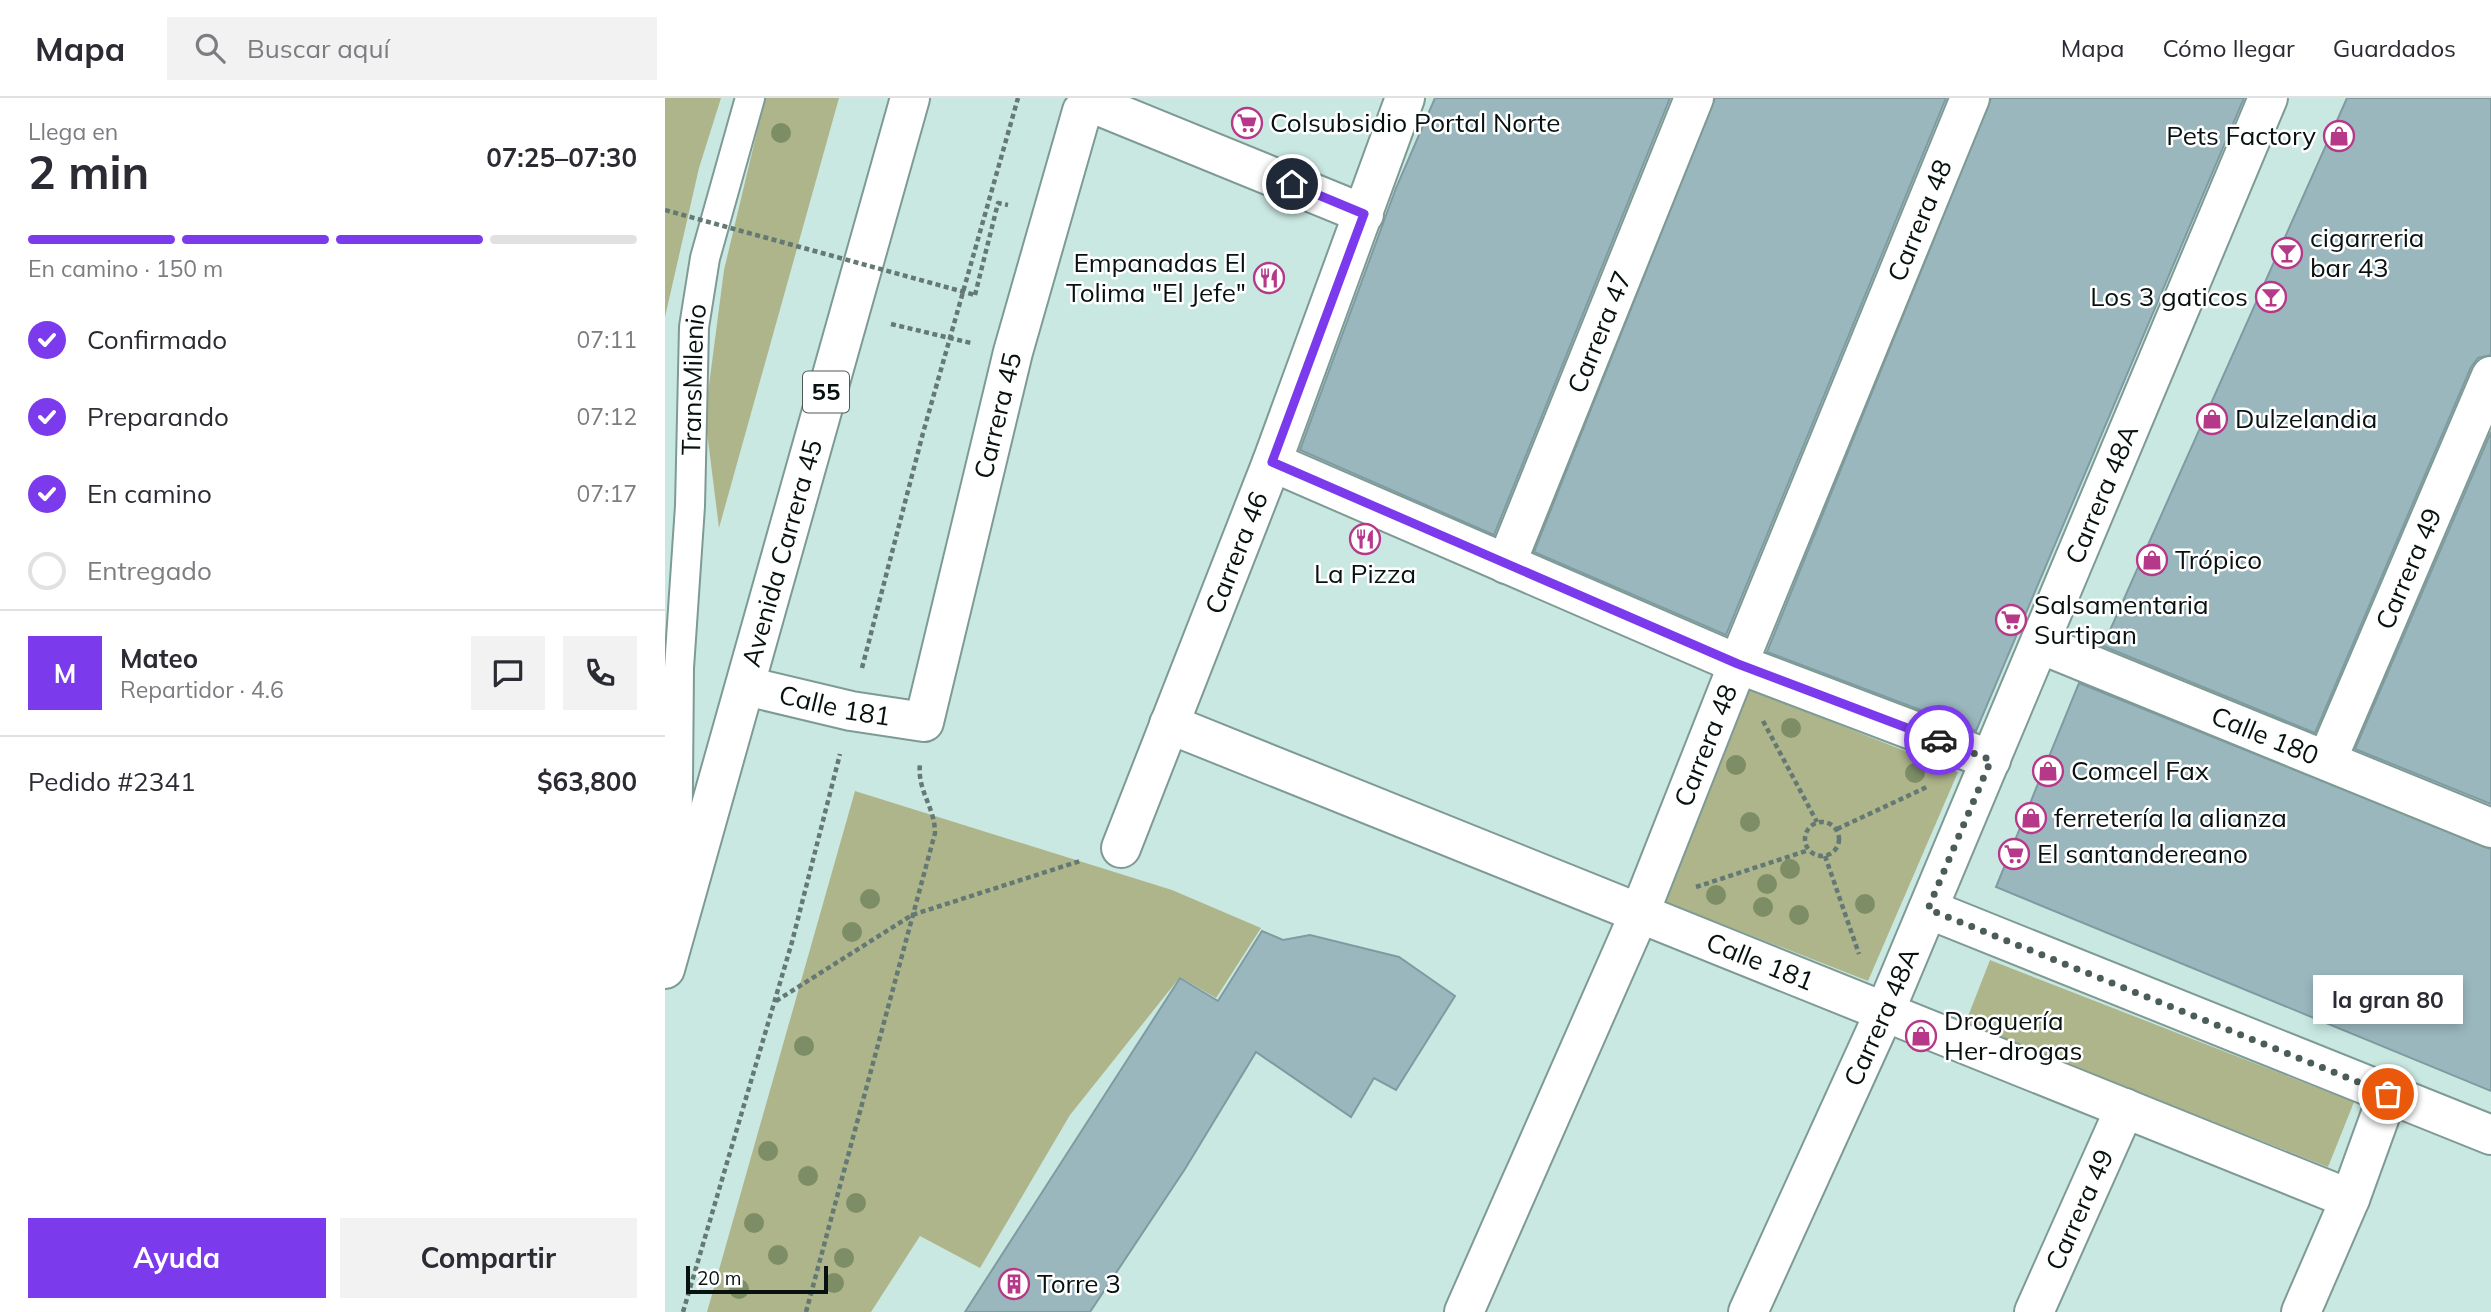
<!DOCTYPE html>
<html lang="es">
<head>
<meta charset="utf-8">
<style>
	:root { --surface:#fff; --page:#f2f2f3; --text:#2b2b33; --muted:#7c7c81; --line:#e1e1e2; --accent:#7c3aed }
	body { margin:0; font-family:Mulish,sans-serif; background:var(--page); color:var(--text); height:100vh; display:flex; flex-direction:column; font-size:26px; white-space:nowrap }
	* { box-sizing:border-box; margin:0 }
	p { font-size:23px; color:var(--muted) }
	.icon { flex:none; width:38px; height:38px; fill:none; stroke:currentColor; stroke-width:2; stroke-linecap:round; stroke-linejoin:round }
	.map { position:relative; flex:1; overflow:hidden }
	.drawer { display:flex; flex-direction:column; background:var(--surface); width:665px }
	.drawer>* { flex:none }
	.scale { position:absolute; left:21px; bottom:18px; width:142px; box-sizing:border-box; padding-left:7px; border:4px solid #071210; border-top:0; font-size:19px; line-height:24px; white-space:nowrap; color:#071210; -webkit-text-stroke:5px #fff; paint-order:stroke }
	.pin { position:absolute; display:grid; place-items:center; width:60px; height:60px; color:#fff; margin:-30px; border:4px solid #fff; border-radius:50%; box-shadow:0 2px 7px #0007 }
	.courier { position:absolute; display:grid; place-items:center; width:70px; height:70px; margin:-35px; border:5px solid #7c3aed; border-radius:50%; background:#fff; color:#222; box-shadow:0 2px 9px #0007 }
	.bubble { position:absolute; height:49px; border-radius:0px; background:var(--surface); box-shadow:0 4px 10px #0003; font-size:23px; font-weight:700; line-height:49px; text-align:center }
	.overview em { font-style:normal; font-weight:700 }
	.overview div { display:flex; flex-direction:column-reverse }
	.overview { display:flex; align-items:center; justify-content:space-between; height:119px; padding:0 28px }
	h1 { font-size:46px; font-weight:700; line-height:52px }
	.bar { display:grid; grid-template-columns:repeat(4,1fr); gap:10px 7px; align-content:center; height:84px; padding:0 28px }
	.bar i { height:9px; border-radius:5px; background:var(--line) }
	.bar .current { background:var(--accent) }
	.bar p { grid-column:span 4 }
	.line { display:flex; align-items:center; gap:18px; padding:0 28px; border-top:2px solid var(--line) }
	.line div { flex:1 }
	.round { display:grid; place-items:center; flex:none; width:74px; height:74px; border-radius:0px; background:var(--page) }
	ol { padding:0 28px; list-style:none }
	li { display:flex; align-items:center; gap:21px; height:77px }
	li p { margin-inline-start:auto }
	li .icon { padding:7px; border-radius:50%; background:var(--accent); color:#fff; stroke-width:4 }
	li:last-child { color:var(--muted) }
	li i { width:38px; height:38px; border:4px solid var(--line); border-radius:50% }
	.primary-button { display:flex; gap:14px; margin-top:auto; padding:14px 28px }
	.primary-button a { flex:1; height:80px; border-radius:0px; background:var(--accent); color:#fff; font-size:28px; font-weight:700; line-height:80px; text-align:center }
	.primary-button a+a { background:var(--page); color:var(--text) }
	header { display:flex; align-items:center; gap:42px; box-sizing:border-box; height:98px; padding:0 35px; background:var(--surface); border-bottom:2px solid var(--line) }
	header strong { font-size:33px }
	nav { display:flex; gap:38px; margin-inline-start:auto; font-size:24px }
	.search { width:490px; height:63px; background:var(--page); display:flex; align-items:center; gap:18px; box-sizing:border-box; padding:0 24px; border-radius:0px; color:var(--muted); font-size:26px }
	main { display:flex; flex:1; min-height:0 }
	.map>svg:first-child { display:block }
</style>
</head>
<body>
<header>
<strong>Mapa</strong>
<div class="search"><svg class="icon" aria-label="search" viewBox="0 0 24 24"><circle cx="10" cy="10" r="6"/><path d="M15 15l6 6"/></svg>Buscar aquí</div>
<nav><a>Mapa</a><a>Cómo llegar</a><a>Guardados</a></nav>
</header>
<main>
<section class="drawer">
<div class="overview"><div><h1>2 min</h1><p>Llega en</p></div><em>07:25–07:30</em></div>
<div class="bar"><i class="current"></i><i class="current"></i><i class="current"></i><i></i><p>En camino · 150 m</p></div>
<ol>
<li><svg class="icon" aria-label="check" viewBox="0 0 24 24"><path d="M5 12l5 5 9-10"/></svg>Confirmado<p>07:11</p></li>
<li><svg class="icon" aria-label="check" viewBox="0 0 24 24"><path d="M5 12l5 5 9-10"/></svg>Preparando<p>07:12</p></li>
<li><svg class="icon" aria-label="check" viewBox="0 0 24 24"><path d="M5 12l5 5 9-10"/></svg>En camino<p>07:17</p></li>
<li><i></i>Entregado</li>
</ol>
<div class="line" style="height:126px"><b class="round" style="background:var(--accent);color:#fff">M</b><div><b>Mateo</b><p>Repartidor · 4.6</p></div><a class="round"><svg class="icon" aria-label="chat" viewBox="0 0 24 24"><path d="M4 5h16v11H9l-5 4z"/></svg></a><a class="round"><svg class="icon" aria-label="phone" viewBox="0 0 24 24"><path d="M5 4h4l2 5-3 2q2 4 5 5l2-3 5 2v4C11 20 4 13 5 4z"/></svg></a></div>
<div class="line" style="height:91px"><div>Pedido #2341</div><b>$63,800</b></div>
<div class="primary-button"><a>Ayuda</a><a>Compartir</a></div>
</section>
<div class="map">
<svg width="1826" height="1214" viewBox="0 0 1826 1214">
	<rect width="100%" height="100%" fill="#cae8e2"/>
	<g fill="#aeb58b">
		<polygon points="0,0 56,0 34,70 0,219"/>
		<polygon points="100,0 174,0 54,430 40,318 59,172"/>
		<polygon points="1079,589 1293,674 1203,883 993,801"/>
		<polygon points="190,693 507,792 596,830 551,900 515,879 405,1017 315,1170 255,1138 206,1214 42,1214"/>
		<polygon points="1325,862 1689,1004 1663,1069 1300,926"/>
	</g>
	<g fill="#9bb7be" stroke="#7f9ba1" stroke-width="2">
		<polygon points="770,0 1005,0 829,437 635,352 731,90"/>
		<polygon points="1050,0 1281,0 1061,537 869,454"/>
		<polygon points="1326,0 1579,0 1311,633 1102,554"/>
		<polygon points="1682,0 1826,0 1826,257 1813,260 1806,269 1650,635 1438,548"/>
		<polygon points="1826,334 1826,706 1690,651"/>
		<polygon points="1414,585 1826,751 1826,993 1331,789"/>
		<polygon points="597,833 618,842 645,837 734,859 790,898 731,992 709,980 686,1019 591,954 520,1071 425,1214 300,1214 515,880 553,903"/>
	</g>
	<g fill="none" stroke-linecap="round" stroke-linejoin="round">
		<g stroke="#7e9a94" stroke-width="32">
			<g id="service">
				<path id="s1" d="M 12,794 L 14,570 L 25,408 L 29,229 L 40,160 L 85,0"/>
			</g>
		</g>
		<g stroke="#7e9a94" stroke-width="42">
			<g id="minor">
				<polyline points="607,364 1073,566 1326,662"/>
				<path id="s2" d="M 841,466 L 1029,0"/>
				<path id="s3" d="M 1375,546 L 1826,730"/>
				<path id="s4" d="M 81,588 L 186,613 L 259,624 L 348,254 L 417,13 L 425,7 L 434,8 L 699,116"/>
				<path id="s5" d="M 504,626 L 1685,1101"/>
				<path id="s6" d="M 1662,662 L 1826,278"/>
				<path id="s7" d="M 456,750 L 607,364 L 740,0"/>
				<polyline points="1263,811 1826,1037"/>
				<path id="s8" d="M 799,1214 L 975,814 L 1073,566 L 1305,0"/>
				<path id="s9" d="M 1083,1214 L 1220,913 L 1603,0"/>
				<path id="s10" d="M 1369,1214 L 1460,1010"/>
				<polyline points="1636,1214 1685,1101 1723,996"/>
			</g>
		</g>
		<g stroke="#7e9a94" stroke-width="42">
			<g id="trunk">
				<path id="s11" d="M 0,871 L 245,0"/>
			</g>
		</g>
		<g stroke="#647874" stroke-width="4.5" stroke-dasharray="5 3.5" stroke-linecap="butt">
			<polyline points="310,197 333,105 343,107"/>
			<polyline points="226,226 306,245"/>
			<polyline points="197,570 258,335 353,0"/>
			<polyline points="1098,623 1152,724"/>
			<circle cx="1157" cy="741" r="17"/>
			<polyline points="1172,731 1264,688"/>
			<polyline points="1160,758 1194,856"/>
			<polyline points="1031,789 1144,752"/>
			<polyline points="111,903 247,817 415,763"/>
			<polyline points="18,1214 127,844 175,656"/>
			<path d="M 141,1214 L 270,735 C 270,709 252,693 255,666"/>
		</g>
		<use href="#service" stroke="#fff" stroke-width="28"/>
		<use href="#minor" stroke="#fff" stroke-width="38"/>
		<use href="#trunk" stroke="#fff" stroke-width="38"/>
		<polyline stroke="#647874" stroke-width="4.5" stroke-dasharray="5 3.5" stroke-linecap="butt" points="0,112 310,197"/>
	</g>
	<g fill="#7d8e66">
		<circle cx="116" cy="35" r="10"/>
		<circle cx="1126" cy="630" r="10"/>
		<circle cx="1071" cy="667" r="10"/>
		<circle cx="1250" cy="675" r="10"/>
		<circle cx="1085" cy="724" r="10"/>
		<circle cx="1125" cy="771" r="10"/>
		<circle cx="1102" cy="786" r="10"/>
		<circle cx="1051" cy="797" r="10"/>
		<circle cx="205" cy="801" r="10"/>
		<circle cx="1200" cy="806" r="10"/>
		<circle cx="1098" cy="809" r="10"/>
		<circle cx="1134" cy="817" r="10"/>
		<circle cx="187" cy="834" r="10"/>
		<circle cx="139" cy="948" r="10"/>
		<circle cx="103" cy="1053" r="10"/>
		<circle cx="143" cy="1078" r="10"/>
		<circle cx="191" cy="1105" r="10"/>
		<circle cx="89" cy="1125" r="10"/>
		<circle cx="113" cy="1157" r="10"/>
		<circle cx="179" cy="1160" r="10"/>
		<circle cx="169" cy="1185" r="10"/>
		<circle cx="74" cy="1191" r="10"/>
	</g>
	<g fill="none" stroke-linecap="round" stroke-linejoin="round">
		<polyline stroke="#4b5d5a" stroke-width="7" stroke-dasharray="0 12.6" points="1274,642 1326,662 1263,811 1723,996"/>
		<polyline stroke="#7c3aed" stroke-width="9" points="627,86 699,116 607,364 1073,566 1274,642"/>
	</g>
	<defs>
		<g id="supermarket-ring" transform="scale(1.575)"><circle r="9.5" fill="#fff" stroke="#b63989" stroke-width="1.5"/><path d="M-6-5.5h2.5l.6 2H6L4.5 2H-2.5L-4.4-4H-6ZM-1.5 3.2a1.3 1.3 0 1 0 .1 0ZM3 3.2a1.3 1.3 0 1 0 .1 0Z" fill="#b63989"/></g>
		<g id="shop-ring" transform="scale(1.575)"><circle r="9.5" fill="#fff" stroke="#b63989" stroke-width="1.5"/><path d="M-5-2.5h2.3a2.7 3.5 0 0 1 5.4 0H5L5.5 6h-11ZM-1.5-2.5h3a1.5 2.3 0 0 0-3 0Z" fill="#b63989"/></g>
		<g id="bar-ring" transform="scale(1.575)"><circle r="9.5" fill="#fff" stroke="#b63989" stroke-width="1.5"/><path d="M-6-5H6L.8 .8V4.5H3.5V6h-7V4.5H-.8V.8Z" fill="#b63989"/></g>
		<g id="restaurant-ring" transform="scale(1.575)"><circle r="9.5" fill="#fff" stroke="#b63989" stroke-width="1.5"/><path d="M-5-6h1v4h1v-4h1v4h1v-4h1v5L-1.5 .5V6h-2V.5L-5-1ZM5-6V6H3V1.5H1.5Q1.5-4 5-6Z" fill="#b63989"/></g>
		<g id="building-ring" transform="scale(1.575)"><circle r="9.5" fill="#fff" stroke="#b63989" stroke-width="1.5"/><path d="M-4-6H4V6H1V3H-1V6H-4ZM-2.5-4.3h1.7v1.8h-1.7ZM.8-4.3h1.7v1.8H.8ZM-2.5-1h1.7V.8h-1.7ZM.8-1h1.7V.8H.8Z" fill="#b63989"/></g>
	</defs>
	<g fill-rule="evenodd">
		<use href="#supermarket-ring" x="582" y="25"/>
		<use href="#shop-ring" x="1674" y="38"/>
		<use href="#bar-ring" x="1622" y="155"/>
		<use href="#restaurant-ring" x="604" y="180"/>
		<use href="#bar-ring" x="1606" y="199"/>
		<use href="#shop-ring" x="1547" y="321"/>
		<use href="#restaurant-ring" x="700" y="441"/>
		<use href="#shop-ring" x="1487" y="462"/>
		<use href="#supermarket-ring" x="1346" y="522"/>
		<use href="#shop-ring" x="1383" y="673"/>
		<use href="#shop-ring" x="1366" y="720"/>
		<use href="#supermarket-ring" x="1349" y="756"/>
		<use href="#shop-ring" x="1256" y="938"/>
		<use href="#building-ring" x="349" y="1186"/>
	</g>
	<g text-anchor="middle" stroke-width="5" stroke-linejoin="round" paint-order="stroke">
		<rect fill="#fff" stroke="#515958" stroke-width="2" x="138" y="273.5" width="46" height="41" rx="5"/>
		<g font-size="24" font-weight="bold" fill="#071210">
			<text x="161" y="302">55</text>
		</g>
		<g font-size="26" fill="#071210" stroke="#fff" text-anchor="start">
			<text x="605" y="34">Colsubsidio Portal Norte</text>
			<text x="1651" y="47" text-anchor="end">Pets Factory</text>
			<text x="1645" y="149">cigarreria<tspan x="1645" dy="30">bar 43</tspan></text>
			<text x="581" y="174" text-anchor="end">Empanadas El<tspan x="581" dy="30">Tolima "El Jefe"</tspan></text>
			<text x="1583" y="208" text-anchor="end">Los 3 gaticos</text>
			<text x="1570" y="330">Dulzelandia</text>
			<text x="1510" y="471">Trópico</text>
			<text x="700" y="485" text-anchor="middle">La Pizza</text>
			<text x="1369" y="516">Salsamentaria<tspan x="1369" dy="30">Surtipan</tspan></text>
			<text x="1406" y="682">Comcel Fax</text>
			<text x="1389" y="729">ferretería la alianza</text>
			<text x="1372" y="765">El santandereano</text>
			<text x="1279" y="932">Droguería<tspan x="1279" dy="30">Her-drogas</tspan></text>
			<text x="372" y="1195">Torre 3</text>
		</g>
		<g font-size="26" fill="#071210" stroke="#fff">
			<text dy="9" stroke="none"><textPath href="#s8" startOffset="1183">Carrera 48</textPath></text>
			<text dy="9" stroke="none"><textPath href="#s2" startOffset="250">Carrera 47</textPath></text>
			<text dy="9" stroke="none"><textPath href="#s1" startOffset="513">TransMilenio</textPath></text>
			<text dy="9" stroke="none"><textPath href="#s4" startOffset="497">Carrera 45</textPath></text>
			<text dy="9" stroke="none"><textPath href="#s9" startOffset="891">Carrera 48A</textPath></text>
			<text dy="9" stroke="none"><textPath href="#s7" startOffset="317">Carrera 46</textPath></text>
			<text dy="9" stroke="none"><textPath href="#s11" startOffset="432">Avenida Carrera 45</textPath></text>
			<text dy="9" stroke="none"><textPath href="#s6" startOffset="208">Carrera 49</textPath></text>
			<text dy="9" stroke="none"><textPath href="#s4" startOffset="91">Calle 181</textPath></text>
			<text dy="9" stroke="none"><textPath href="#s3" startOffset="243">Calle 180</textPath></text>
			<text dy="9" stroke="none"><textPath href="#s8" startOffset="616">Carrera 48</textPath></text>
			<text dy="9" stroke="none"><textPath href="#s5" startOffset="637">Calle 181</textPath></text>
			<text dy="9" stroke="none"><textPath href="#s9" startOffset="324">Carrera 48A</textPath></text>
			<text dy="9" stroke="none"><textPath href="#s10" startOffset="112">Carrera 49</textPath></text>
		</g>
	</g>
</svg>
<div class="scale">20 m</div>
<div class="pin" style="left:1723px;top:996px;background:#ea580c"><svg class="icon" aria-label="bag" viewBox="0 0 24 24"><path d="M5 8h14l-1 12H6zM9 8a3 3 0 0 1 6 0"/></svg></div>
<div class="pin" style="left:627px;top:86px;background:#1f2937"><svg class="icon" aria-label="home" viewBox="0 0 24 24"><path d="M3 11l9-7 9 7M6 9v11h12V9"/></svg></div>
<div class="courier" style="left:1274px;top:642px"><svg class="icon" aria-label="car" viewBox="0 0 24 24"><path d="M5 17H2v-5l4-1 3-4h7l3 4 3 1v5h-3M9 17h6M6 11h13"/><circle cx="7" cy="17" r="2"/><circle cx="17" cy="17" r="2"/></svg></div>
<div class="bubble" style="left:1648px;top:877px;width:150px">la gran 80</div>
</div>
</main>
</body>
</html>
